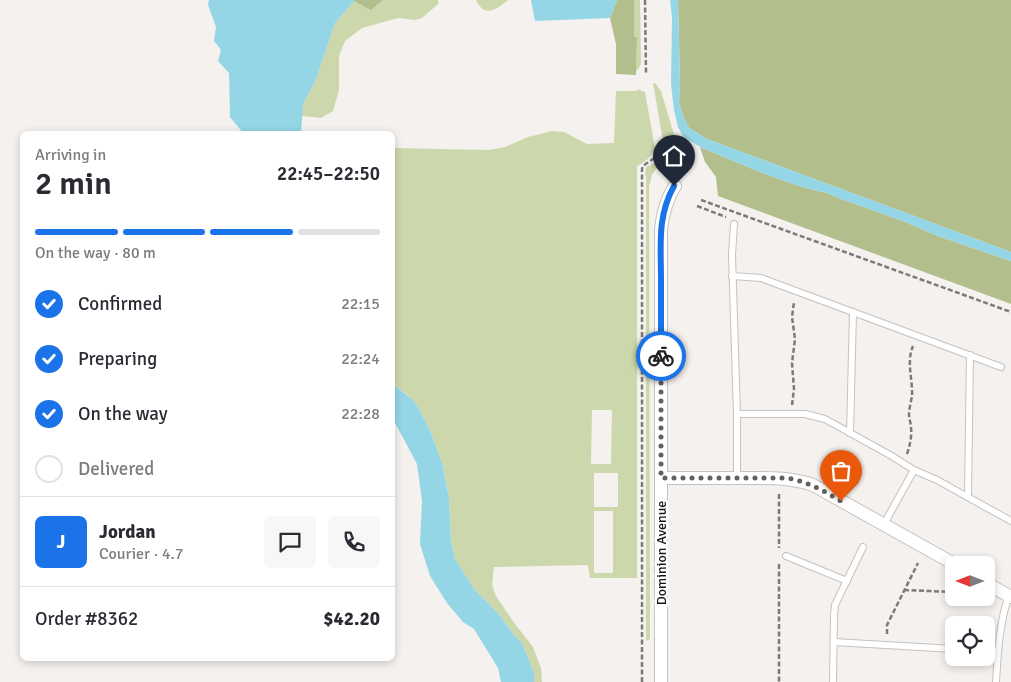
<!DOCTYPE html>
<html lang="en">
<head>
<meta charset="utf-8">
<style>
	:root { --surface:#fff; --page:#f7f7f7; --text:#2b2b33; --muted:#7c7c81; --line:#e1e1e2; --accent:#1a73e8 }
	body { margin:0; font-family:Signika,sans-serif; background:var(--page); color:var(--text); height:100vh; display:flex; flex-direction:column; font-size:19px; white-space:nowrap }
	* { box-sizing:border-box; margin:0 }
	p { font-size:16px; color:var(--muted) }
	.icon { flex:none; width:28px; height:28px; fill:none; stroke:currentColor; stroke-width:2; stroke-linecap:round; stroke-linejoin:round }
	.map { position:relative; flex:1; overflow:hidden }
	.panel { position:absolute; left:20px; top:131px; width:375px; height:530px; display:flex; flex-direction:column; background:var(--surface); border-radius:8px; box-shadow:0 2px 8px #0003 }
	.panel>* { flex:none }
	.needle { width:32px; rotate:270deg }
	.tools { position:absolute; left:945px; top:556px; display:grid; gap:10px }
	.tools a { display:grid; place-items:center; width:50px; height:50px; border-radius:8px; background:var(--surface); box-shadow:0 2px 8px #0003; font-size:25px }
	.pin { position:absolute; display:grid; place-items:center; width:42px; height:42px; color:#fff; margin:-51px -21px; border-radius:50% 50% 50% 0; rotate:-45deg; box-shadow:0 0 5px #0007 }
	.pin .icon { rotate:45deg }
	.courier { position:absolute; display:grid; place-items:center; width:50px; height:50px; margin:-25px; border:4px solid #1a73e8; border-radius:50%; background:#fff; color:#222; box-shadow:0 1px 6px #0007 }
	.head em { font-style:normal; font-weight:600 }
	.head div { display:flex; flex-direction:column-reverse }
	.head { display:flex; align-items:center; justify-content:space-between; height:85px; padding:0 15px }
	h1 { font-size:32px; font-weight:600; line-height:38px }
	.bar { display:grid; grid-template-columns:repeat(4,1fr); gap:8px 5px; align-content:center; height:60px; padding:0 15px }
	.bar i { height:6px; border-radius:4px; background:var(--line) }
	.bar .selected { background:var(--accent) }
	.bar p { grid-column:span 4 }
	.line { display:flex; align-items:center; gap:12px; padding:0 15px; border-top:1px solid var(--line) }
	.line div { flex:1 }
	.round { display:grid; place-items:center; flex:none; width:52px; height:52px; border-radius:8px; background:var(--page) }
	ol { padding:0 15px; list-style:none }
	li { display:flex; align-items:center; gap:15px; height:55px }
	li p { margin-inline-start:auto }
	li .icon { padding:5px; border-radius:50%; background:var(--accent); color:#fff; stroke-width:4 }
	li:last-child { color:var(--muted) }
	li i { width:28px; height:28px; border:2px solid var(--line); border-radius:50% }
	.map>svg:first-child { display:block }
</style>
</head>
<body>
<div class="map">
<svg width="1011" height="682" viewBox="0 0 1011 682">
	<rect width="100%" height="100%" fill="#f4f1ee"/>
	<g fill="#ccd8ac" fill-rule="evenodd">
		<polygon points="383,0 438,0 438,4 422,18 415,20 398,18 362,28 345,41 339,56 339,90 333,111 321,118 302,116 303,104 315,82 335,23 354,1 371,9"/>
		<path d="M 476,0 L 508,0 C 496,10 484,18 476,0 Z"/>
		<polygon points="634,0 640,0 641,63 639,68 636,71 637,37 634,37"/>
		<polygon points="653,83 655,83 661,91 678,148 676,151 676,154 666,158"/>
		<path d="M 637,89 L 645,92 L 655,148 C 651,157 646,162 637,166 L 637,578 L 590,578 L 588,565 L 494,567 L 492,585 L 496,596 L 515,624 L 533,647 L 541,668 L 542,682 L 534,682 L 534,673 L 522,643 L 514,635 L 498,613 L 474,589 L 455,559 L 451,541 L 449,499 L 443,466 L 430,430 L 415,402 L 393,383 L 393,148 L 489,150 L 505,147 L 528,137 L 552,131 L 564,132 L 587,144 L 614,143 L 616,91 L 637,91 ZM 592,410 L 612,410 L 611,464 L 591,464 ZM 594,473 L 618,473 L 618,507 L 594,507 ZM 594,511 L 613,511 L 613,573 L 594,573 Z"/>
		<polygon points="656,162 657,167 652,175 649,186 650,639 646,641 646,176 645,176 646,167"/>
	</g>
	<g fill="#b2bf8d">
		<polygon points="355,0 383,0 371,10 354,1"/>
		<polygon points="617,0 634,0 634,37 637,37 636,75 616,74 616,44 610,18"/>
		<polygon points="678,0 1011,0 1011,252 707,139 689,128 683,116 679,102 680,83"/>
		<polygon points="700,147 760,172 802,187 827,193 841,199 903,221 938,236 1011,261 1011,304 718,196 716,177 705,162"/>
	</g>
	<g fill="#94d6e6">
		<polygon points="209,0 355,0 335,23 315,82 303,104 301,134 244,134 230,117 229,73 218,61 221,50 214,41 216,27 208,5"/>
		<polygon points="531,0 617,0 610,18 535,21"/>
		<polygon points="670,0 678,0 680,83 679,102 683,116 689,128 707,139 1011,252 1011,261 938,236 903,221 841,199 827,193 802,187 760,172 700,147 683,136 678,127 674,110 671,84 672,17"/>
		<polygon points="392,383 415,402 430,430 443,466 449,499 451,541 455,559 474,589 498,613 514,635 522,643 534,673 534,682 501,682 498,668 474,629 463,622 447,603 430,576 420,544 422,501 417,464 393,419"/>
	</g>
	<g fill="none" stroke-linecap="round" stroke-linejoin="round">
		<g stroke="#c5c2c0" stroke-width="8">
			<g id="service">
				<polyline points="734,224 732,255 737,414 737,478"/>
				<polyline points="732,276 761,278 1001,367"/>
				<polyline points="737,414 805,414 825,419 890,455 914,470 937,480 1011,521"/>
				<polyline points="850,433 853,312"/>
				<polyline points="968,496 970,355"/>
				<polyline points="884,524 914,470"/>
				<polyline points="786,556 847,581"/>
				<polyline points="834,642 954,649"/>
				<polyline points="986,651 998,651"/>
				<polyline points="833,682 834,615 835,605 863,547"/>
				<path d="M 996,682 C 998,652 999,624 1009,595"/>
			</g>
		</g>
		<g stroke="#c5c2c0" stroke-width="14">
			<g id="minor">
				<path d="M 661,478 C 689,478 716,478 744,478 C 768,478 790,477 813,485 L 956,565"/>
				<polyline points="986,583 1011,597"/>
				<path d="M 661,682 L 661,229 C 663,213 666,200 675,186"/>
			</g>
		</g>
		<g stroke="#7c7b79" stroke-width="2.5" stroke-dasharray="5 2.5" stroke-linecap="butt">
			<polyline points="645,0 646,73"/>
			<polyline points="701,200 1011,312"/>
			<polyline points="697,206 726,217"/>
			<polyline points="792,405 794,389 792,363 795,339 792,317 794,302"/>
			<path d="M 907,454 C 910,445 912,436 911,427 C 911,423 909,419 909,415 C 909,409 911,402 912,396 C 913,380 906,362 913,346"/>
			<polyline points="779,494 779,548"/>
			<polyline points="779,564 779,682"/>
			<polyline points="904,590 954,592"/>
			<polyline points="887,634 887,625 918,563"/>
			<polyline points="642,682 642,169 643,166 660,154"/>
		</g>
		<use href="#service" stroke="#fff" stroke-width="6"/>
		<use href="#minor" stroke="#fff" stroke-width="12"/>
	</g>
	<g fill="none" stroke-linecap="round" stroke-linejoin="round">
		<path stroke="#646260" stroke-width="5" stroke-dasharray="0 9" d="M 661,356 L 661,478 L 788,478 C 808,482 824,491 841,501"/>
		<path stroke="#1a73e8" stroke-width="6" d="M 661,356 C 661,331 661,305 661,279 C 661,246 657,216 674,186"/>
	</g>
	<g text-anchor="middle" stroke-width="5" stroke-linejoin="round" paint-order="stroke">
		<g font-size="14" fill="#161514" stroke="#fff">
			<text transform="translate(661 553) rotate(-90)" y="5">Dominion Avenue</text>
		</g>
	</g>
</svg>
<div class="tools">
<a><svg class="needle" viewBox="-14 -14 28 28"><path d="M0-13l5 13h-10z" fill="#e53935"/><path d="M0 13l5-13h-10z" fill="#7c7c81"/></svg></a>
<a><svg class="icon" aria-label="locate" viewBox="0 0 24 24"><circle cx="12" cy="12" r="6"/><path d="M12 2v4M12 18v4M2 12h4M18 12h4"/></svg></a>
</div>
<div class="pin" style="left:841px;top:501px;background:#ea580c"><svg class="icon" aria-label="bag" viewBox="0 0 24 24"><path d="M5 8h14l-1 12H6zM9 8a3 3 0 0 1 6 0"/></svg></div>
<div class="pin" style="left:674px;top:186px;background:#1f2937"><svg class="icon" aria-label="home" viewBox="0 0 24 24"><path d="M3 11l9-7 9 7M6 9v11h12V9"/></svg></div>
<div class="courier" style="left:661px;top:356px"><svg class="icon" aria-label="bike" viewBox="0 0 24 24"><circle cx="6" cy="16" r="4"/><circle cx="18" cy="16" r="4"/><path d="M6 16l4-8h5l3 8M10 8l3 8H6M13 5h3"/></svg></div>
<section class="panel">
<div class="head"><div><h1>2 min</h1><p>Arriving in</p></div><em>22:45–22:50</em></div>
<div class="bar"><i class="selected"></i><i class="selected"></i><i class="selected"></i><i></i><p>On the way · 80 m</p></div>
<ol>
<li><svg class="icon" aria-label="check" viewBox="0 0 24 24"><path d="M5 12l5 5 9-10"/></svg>Confirmed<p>22:15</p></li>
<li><svg class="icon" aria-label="check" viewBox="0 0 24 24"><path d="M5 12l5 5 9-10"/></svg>Preparing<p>22:24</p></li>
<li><svg class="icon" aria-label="check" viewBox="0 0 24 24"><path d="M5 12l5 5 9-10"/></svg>On the way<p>22:28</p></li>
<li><i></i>Delivered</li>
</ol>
<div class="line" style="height:90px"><b class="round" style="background:var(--accent);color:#fff">J</b><div><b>Jordan</b><p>Courier · 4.7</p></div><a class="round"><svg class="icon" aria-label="chat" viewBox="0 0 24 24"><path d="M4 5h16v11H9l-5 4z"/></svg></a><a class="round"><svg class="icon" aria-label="phone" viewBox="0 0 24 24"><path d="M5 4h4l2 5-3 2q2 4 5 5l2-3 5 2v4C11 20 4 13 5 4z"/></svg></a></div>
<div class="line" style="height:65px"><div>Order #8362</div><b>$42.20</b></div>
</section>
</div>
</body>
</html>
